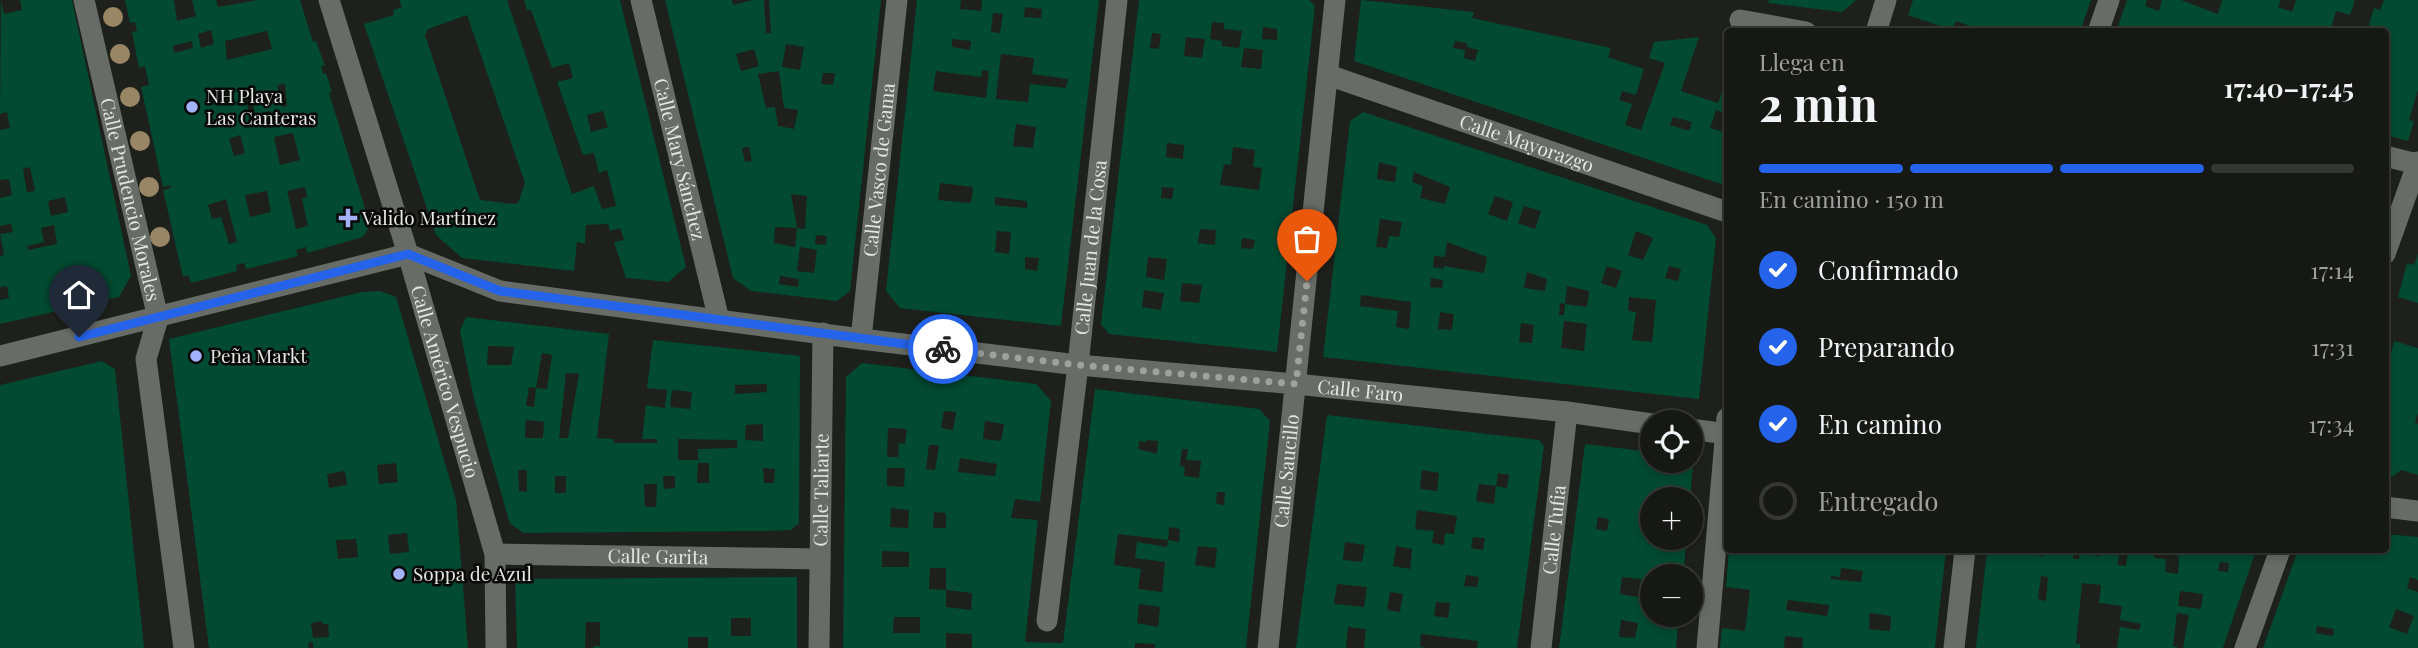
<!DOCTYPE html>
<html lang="es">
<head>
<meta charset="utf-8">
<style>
	:root { --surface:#161814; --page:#232522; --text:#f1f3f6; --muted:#9ea0a0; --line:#353734; --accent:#2563eb }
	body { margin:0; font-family:"Playfair Display",serif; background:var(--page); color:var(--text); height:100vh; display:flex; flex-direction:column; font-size:26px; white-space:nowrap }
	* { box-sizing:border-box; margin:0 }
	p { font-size:23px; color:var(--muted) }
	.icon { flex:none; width:38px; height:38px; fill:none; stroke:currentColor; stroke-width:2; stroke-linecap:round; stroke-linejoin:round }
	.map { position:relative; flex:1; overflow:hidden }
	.panel { position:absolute; left:1724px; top:28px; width:665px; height:525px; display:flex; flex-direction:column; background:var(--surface); border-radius:7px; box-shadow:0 4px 10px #0003,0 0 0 2px var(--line) }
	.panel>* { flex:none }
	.tools { position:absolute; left:1640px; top:410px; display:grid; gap:14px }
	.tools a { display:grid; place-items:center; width:63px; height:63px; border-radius:50%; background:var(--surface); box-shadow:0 4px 10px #0003,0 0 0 2px var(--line); font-size:35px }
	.pin { position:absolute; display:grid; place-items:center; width:60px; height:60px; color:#fff; margin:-72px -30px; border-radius:50% 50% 50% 0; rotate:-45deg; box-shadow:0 0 7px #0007 }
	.pin .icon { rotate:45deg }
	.courier { position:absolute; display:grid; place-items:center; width:70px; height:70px; margin:-35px; border:5px solid #2563eb; border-radius:50%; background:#fff; color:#222; box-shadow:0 2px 9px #0007 }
	.overview em { font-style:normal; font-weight:700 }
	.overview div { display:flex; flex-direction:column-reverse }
	.overview { display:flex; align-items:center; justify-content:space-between; height:119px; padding:0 35px }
	h1 { font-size:46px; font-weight:700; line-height:52px }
	.bar { display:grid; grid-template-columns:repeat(4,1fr); gap:10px 7px; align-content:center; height:84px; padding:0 35px }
	.bar i { height:9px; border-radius:5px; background:var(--line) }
	.bar .selected { background:var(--accent) }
	.bar p { grid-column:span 4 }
	ol { padding:0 35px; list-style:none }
	li { display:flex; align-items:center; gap:21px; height:77px }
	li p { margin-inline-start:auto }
	li .icon { padding:7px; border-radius:50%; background:var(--accent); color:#fff; stroke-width:4 }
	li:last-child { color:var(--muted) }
	li i { width:38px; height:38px; border:4px solid var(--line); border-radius:50% }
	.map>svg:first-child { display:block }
</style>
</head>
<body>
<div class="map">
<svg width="2418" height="648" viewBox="0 0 2418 648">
	<rect width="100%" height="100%" fill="#1d201b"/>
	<g fill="#034a32" fill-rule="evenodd">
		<path d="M 1,0 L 4,14 L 22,10 L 20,0 L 72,0 L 131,276 L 119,297 L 0,324 L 0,300 L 9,298 L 7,286 L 0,287 L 0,256 L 4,255 L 0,234 L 13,232 L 11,224 L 0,226 L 0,198 L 12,195 L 9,179 L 0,180 L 0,130 L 10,128 L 7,112 L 0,114 ZM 30,167 L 35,191 L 27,192 L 23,169 ZM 65,197 L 68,212 L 51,216 L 48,201 ZM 54,225 L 57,244 L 28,250 L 27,246 L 44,242 L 41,228 Z"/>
		<path d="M 125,0 L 174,0 L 177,21 L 196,16 L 192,0 L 216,0 L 218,7 L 257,0 L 300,0 L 313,42 L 316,41 L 325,66 L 321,66 L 323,74 L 326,73 L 332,92 L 329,93 L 368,218 L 368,229 L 363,237 L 307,253 L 306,247 L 296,250 L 298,256 L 246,269 L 244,263 L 236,265 L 237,271 L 191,283 L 188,275 L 183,277 L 163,190 L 171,188 L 171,185 L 163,187 L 141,87 L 149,85 L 145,66 L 139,68 L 132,32 L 137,31 L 135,22 L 130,23 ZM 211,30 L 214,44 L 201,48 L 198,34 ZM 267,31 L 272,49 L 227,60 L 225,41 ZM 192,41 L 193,48 L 174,53 L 173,46 ZM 285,84 L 287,106 L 283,107 L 277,85 ZM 252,97 L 255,114 L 270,111 L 272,120 L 251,124 L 246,98 ZM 293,133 L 300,160 L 280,165 L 274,137 ZM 240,135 L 245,153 L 234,156 L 229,139 ZM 305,187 L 307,197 L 302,199 L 308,226 L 296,229 L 287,191 ZM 267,191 L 271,212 L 250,217 L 245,195 ZM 226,199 L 237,242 L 229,244 L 221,217 L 212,219 L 208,205 Z"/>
		<path d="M 399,0 L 507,0 L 572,194 L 594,186 L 602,209 L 616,206 L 607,170 L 599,173 L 594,153 L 583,155 L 557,82 L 573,78 L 569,63 L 552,68 L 531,10 L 527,10 L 524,0 L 620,0 L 686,267 L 668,282 L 626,278 L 614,242 L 624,240 L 620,228 L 610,231 L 608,224 L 586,225 L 585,244 L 577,242 L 574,271 L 462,258 L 436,235 L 364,24 L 394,15 L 393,10 L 402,7 ZM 467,15 L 525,183 L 518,203 L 515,204 L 480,200 L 425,35 L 428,29 ZM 603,111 L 608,127 L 591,132 L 587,115 Z"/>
		<path d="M 665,0 L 732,0 L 733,5 L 752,0 L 764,0 L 766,33 L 771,33 L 769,0 L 881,0 L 850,291 L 837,301 L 751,291 L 733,278 ZM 786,44 L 804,47 L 800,70 L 782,67 ZM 754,49 L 759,66 L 741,71 L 736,54 ZM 779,71 L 784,108 L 798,110 L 794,129 L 778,126 L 775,107 L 766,108 L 758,74 ZM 823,73 L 835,73 L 833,85 L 821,84 ZM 749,147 L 752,161 L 745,162 L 742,148 ZM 791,194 L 807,196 L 805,229 L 797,228 L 795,247 L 774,243 L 775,227 L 797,228 ZM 816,235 L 827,236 L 826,245 L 815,244 ZM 800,247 L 817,250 L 814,273 L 797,271 ZM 780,276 L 799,279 L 798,287 L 779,284 Z"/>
		<path d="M 917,0 L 961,0 L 960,9 L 981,11 L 982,0 L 1099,0 L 1061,326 L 900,308 L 886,291 ZM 1025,7 L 1042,9 L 1041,18 L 1024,17 ZM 993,13 L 1003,14 L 1000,33 L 991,32 ZM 952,39 L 971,41 L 970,50 L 952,47 ZM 1001,54 L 1034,58 L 1032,74 L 1068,79 L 1066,88 L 1030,84 L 1028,102 L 996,99 ZM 982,70 L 989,71 L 986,98 L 933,91 L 936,71 L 981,77 ZM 1016,124 L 1036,127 L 1033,148 L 1013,146 ZM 940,183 L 973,187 L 971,203 L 938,200 ZM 995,197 L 1027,201 L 1027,208 L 995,205 ZM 997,231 L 1011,232 L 1009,254 L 995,252 ZM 1025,257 L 1039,258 L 1037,271 L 1025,269 Z"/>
		<path d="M 1139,0 L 1309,0 L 1315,6 L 1277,352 L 1109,334 L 1101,324 ZM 1212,22 L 1224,23 L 1224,29 L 1242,31 L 1239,48 L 1222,46 L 1222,41 L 1210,39 ZM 1263,27 L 1277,29 L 1277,40 L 1262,39 ZM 1152,33 L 1161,34 L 1159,49 L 1150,48 ZM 1186,37 L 1205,39 L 1202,58 L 1184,56 ZM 1244,48 L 1263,50 L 1261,69 L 1241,67 ZM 1167,143 L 1184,145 L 1183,159 L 1166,157 ZM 1233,147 L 1255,150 L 1253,167 L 1262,168 L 1259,190 L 1220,185 L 1224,164 L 1231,165 ZM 1162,187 L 1174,188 L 1172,199 L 1161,198 ZM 1200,229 L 1216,230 L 1215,245 L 1198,243 ZM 1242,238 L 1255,240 L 1253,249 L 1241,248 ZM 1148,257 L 1167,259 L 1164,280 L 1146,277 ZM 1182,283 L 1202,285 L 1199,303 L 1180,301 ZM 1144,290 L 1164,293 L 1161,310 L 1142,307 Z"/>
		<path d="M 1361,0 L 1474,12 L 1472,18 L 1611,48 L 1608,57 L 1644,69 L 1636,95 L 1622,91 L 1619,100 L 1632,104 L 1625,125 L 1641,130 L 1665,63 L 1649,58 L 1654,42 L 1699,37 L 1681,91 L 1718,103 L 1727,79 L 1727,114 L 1716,110 L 1710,128 L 1727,133 L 1727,186 L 1354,61 ZM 1455,41 L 1467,43 L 1467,47 L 1478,50 L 1475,61 L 1464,58 L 1465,50 L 1453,48 ZM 1673,117 L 1692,122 L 1689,131 L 1670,125 Z"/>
		<polygon points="1769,0 1856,0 1842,12 1768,3"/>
		<polygon points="1913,0 2091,0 2080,32 1985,32 1956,21 1952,30 1908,15"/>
		<polygon points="2127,0 2147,0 2145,6 2159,11 2162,0 2181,0 2218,14 2222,0 2281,0 2278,7 2292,12 2296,0 2355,0 2350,15 2336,11 2330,32 2159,32 2153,29 2152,32 2116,32"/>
		<polygon points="2384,0 2418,0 2418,90 2409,120 2414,121 2408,141 2385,135 2385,32 2372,32 2368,28 2374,8 2380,10"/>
		<path d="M 1363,112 L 1707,225 L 1716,238 L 1699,399 L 1323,357 L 1350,121 ZM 1379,162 L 1397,167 L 1395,182 L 1377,179 ZM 1414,172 L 1450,187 L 1445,204 L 1420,198 L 1423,186 L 1412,182 ZM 1495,196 L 1513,202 L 1507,221 L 1488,214 ZM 1524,206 L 1541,211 L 1535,229 L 1518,223 ZM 1380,219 L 1402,222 L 1399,237 L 1389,236 L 1387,248 L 1376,247 ZM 1636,231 L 1653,238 L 1643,260 L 1628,255 ZM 1447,242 L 1487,257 L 1484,273 L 1444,266 L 1444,269 L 1433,267 L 1434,256 L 1445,257 ZM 1607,266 L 1622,271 L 1616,288 L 1601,283 ZM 1669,266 L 1681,269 L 1678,281 L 1665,278 ZM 1527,272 L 1547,279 L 1545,291 L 1524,288 ZM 1431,278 L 1443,280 L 1442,288 L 1430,287 ZM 1567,286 L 1589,291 L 1587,307 L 1565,304 L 1564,315 L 1559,315 L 1560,303 L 1565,304 ZM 1361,295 L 1411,302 L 1409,329 L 1396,327 L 1398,311 L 1360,306 ZM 1629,297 L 1656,300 L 1652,342 L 1632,340 L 1636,312 L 1628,311 ZM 1440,312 L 1454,314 L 1452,330 L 1438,329 ZM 1564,321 L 1587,324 L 1584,351 L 1561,348 ZM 1521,323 L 1534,325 L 1532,343 L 1519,342 Z"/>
		<polygon points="2418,254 2418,303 2398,297 2407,263 2414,265"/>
		<path d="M 380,291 L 396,297 L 456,500 L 468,648 L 313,648 L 313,642 L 308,643 L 309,648 L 209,648 L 169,339 L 362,292 ZM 396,463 L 398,482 L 379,484 L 377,465 ZM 345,471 L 347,485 L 329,488 L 327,474 ZM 407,533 L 409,552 L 390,554 L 388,535 ZM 356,539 L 358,557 L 338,559 L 336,540 ZM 322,621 L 322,624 L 328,624 L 329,637 L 313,638 L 311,623 Z"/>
		<path d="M 466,317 L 609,334 L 597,438 L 614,439 L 614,443 L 657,443 L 657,439 L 642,439 L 646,405 L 665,408 L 667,390 L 647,388 L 653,340 L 800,356 L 799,523 L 791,530 L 767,531 L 524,533 L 510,524 L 474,399 L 460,331 ZM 488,346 L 514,347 L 511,365 L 487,365 ZM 542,353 L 552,355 L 547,389 L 536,388 L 534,407 L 526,406 L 529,387 L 536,388 ZM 566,373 L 579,374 L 568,438 L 559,438 ZM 767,384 L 767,392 L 735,394 L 735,385 ZM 672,390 L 692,392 L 690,409 L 670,407 ZM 526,420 L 544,422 L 543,438 L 525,438 ZM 763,424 L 763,441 L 745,440 L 746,425 ZM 678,439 L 737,440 L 737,448 L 698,449 L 698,460 L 678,460 ZM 698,463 L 709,463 L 709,483 L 697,483 ZM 763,468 L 775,469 L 774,483 L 764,483 ZM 518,470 L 527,470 L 527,492 L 519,491 ZM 555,476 L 566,476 L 566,493 L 555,493 ZM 663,476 L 675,476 L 675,488 L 664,489 ZM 644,484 L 657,484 L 656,507 L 645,507 Z"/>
		<polygon points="2394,341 2418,348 2418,412 2415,423 2418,424 2418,475 2401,470 2392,477 2385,474 2385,356 2390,357"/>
		<polygon points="102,361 115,369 144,648 0,648 0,385"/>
		<path d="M 862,363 L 1036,384 L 1051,401 L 1040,502 L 1015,499 L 1011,518 L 1038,520 L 1025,642 L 1063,643 L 1095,389 L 1259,409 L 1270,421 L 1246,648 L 1155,648 L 1155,644 L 1135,643 L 1135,648 L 972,648 L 972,634 L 946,633 L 946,648 L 843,648 L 846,377 ZM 944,411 L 956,412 L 953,430 L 941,428 ZM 985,421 L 1004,424 L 1001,441 L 983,439 ZM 888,428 L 907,429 L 905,444 L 899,443 L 898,457 L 887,457 ZM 1147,440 L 1158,441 L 1157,454 L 1138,449 L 1139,441 L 1146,442 ZM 929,445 L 939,445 L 935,470 L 926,469 ZM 1182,449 L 1188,449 L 1186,460 L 1201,461 L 1199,478 L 1184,476 L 1185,467 L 1180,466 ZM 960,458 L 997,464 L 995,476 L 958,472 ZM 887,468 L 905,468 L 904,487 L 887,486 ZM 1217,492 L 1225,492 L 1224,505 L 1216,504 ZM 891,508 L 909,510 L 908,528 L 890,527 ZM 934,512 L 946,513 L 946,528 L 933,528 ZM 1169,527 L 1180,529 L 1179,542 L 1168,540 L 1167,547 L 1137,542 L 1135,558 L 1165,562 L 1162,592 L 1138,589 L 1141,569 L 1114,565 L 1118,534 L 1168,540 ZM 1198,546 L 1217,548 L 1215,568 L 1195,565 ZM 882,551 L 909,552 L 909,567 L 882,567 ZM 930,568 L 946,568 L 946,590 L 972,593 L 971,610 L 946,607 L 946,590 L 929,589 ZM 1139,604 L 1160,607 L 1158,627 L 1137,623 ZM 894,617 L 920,617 L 920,633 L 893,633 Z"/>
		<path d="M 1327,415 L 1539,440 L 1544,446 L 1517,648 L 1477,648 L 1478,641 L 1421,634 L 1420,646 L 1425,648 L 1364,648 L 1366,629 L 1348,627 L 1346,648 L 1296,648 ZM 1422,470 L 1439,473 L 1437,491 L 1420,489 ZM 1498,473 L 1509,475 L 1507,488 L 1496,486 L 1494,504 L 1476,501 L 1479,484 L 1496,486 ZM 1417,510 L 1457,516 L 1454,534 L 1445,533 L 1444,545 L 1432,543 L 1434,531 L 1415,529 ZM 1473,537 L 1485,538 L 1483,550 L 1471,548 ZM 1345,542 L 1365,545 L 1362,562 L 1343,560 ZM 1396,546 L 1412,549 L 1410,569 L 1393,566 ZM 1466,575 L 1479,577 L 1477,587 L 1464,586 ZM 1337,584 L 1367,587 L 1364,607 L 1334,604 ZM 1390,592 L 1403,594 L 1400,612 L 1387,610 ZM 1436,602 L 1450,603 L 1448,618 L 1434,616 Z"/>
		<path d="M 1585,444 L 1652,452 L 1652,460 L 1689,460 L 1693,465 L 1690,499 L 1652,499 L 1652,537 L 1687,537 L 1683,576 L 1652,576 L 1652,614 L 1679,614 L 1676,648 L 1559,648 ZM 1598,517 L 1609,519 L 1607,531 L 1596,529 ZM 1622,577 L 1641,579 L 1639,597 L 1620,594 ZM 1621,620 L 1638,623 L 1635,638 L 1619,637 Z"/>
		<path d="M 2385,534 L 2418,537 L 2418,580 L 2410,577 L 2407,588 L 2418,592 L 2418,648 L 2263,648 L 2298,550 L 2385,550 ZM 2396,609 L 2414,616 L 2407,634 L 2389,627 ZM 2317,626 L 2334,629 L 2333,636 L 2316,633 Z"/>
		<path d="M 1729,550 L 1802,550 L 1802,553 L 1821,555 L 1822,550 L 1946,550 L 1935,648 L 1802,648 L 1803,638 L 1785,636 L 1784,648 L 1720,648 L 1722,628 L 1745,631 L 1750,590 L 1726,587 ZM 1841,568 L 1863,571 L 1861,582 L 1831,579 L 1831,576 L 1840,577 ZM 1788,600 L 1829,605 L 1827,616 L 1786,610 ZM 1870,613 L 1891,616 L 1890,631 L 1869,629 Z"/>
		<path d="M 1987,550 L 2022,550 L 2022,553 L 2043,556 L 2044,550 L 2074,550 L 2073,559 L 2079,559 L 2080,550 L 2085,550 L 2084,554 L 2100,556 L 2100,550 L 2119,550 L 2118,565 L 2126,566 L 2128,550 L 2155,550 L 2154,558 L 2166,559 L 2165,572 L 2178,574 L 2179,556 L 2165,554 L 2166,550 L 2256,550 L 2223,648 L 2183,648 L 2189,615 L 2177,613 L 2173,646 L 2179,648 L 2117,648 L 2120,627 L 2139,630 L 2141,624 L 2120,620 L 2122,606 L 2099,603 L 2101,585 L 2082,583 L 2076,644 L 2080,644 L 2080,648 L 1976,648 ZM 2220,562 L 2229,563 L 2228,572 L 2218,571 ZM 2041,576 L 2048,577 L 2046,601 L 2038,599 ZM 2180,591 L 2203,594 L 2201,609 L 2178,606 Z"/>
		<path d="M 797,577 L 797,648 L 708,648 L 708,637 L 688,637 L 688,648 L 593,648 L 593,646 L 600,646 L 600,622 L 586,622 L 585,648 L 517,648 L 515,579 ZM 731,618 L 751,618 L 751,636 L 731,636 Z"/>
	</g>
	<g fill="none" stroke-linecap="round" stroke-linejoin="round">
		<g stroke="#686c66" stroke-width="21">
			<path id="s1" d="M 84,0 L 158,318"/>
			<polyline points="1740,20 1806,32"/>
		</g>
		<g stroke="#686c66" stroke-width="21">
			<path id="s2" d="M 329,0 L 408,254 L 495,554 L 496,648"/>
			<path id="s3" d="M 641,0 L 719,320"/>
			<polyline points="1876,32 1886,0"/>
			<polyline points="2098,32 2109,0"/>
			<path id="s4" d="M 1328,75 L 1727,212"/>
			<polyline points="2385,156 2417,164"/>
			<polyline points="2385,254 2418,162"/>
			<polyline points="158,318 146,359 184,648"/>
			<path id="s5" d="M 861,339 L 897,0"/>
			<path id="s6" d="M 495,554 L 820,559"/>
			<path id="s7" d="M 1047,621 L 1078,365 L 1117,0"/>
			<path id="s8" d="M 819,648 L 823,333"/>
			<path id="s9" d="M 1268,648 L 1335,0"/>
			<path id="s10" d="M 1541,648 L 1567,412"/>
			<polyline points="1707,648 1727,418"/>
			<polyline points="1954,648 1965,550"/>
			<polyline points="2245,648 2280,550"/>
		</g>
		<g stroke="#686c66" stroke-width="21">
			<path id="s11" d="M 0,356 L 408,254 L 500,291 L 861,339 L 1078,365 L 1296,384 L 1567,412 L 1652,424"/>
			<polyline points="1690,429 1727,434"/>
			<polyline points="2385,507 2418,511"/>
		</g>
	</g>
	<g fill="#998664">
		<circle cx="113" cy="17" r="10"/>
		<circle cx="120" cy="54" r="10"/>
		<circle cx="130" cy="97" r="10"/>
		<circle cx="140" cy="141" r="10"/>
		<circle cx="149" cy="187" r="10"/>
		<circle cx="160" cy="237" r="10"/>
	</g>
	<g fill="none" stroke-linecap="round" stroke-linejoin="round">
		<polyline stroke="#9ea19c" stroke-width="7" stroke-dasharray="0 12.6" points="943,349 1078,365 1296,384 1307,281"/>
		<polyline stroke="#2563eb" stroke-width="9" points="79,337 408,254 500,291 943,349"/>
	</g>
	<g fill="#a4b2fc" stroke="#080907" stroke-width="2.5">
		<circle cx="192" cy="107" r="7"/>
		<path d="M344.5 207.5h7v7h7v7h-7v7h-7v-7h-7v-7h7z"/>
		<circle cx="196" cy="356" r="7"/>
		<circle cx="399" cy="574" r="7"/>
	</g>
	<g text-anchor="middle" stroke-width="5" stroke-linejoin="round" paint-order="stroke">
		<g font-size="19" fill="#e3e6e2" stroke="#080907" text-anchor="start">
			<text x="206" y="103">NH Playa<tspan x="206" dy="22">Las Canteras</tspan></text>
			<text x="362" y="225">Valido Martínez</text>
			<text x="210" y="363">Peña Markt</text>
			<text x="413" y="581">Soppa de Azul</text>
		</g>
		<g font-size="19" fill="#e3e6e2" stroke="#080907">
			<text dy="7" stroke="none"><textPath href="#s4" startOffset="210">Calle Mayorazgo</textPath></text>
			<text dy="7" stroke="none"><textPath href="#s3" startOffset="164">Calle Mary Sánchez</textPath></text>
			<text dy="7" stroke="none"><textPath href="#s5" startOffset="170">Calle Vasco de Gama</textPath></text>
			<text dy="7" stroke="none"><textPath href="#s1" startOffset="205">Calle Prudencio Morales</textPath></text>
			<text dy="7" stroke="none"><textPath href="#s7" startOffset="376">Calle Juan de la Cosa</textPath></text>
			<text dy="7" stroke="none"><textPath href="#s2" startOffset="399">Calle Américo Vespucio</textPath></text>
			<text dy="7" stroke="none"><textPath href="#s11" startOffset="1386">Calle Faro</textPath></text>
			<text dy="7" stroke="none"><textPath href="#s9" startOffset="178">Calle Saucillo</textPath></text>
			<text dy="7" stroke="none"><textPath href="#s8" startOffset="158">Calle Taliarte</textPath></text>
			<text dy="7" stroke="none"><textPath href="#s10" startOffset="119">Calle Tufia</textPath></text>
			<text dy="7" stroke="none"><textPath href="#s6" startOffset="163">Calle Garita</textPath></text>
		</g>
	</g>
</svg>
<div class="tools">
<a><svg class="icon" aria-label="locate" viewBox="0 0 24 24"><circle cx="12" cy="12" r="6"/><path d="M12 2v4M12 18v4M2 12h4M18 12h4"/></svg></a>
<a>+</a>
<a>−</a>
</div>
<div class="pin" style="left:1307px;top:281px;background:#ea580c"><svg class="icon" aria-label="bag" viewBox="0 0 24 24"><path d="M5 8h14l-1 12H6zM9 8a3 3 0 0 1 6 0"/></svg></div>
<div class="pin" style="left:79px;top:337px;background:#1f2937"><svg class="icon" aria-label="home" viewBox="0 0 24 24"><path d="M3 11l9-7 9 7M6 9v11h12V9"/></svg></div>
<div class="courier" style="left:943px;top:349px"><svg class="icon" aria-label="bike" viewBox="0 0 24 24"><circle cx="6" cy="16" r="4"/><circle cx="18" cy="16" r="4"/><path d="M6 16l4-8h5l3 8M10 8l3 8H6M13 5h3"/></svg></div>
<section class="panel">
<div class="overview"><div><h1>2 min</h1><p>Llega en</p></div><em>17:40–17:45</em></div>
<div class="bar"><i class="selected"></i><i class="selected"></i><i class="selected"></i><i></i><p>En camino · 150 m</p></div>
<ol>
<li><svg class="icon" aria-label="check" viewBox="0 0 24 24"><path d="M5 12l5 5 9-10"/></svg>Confirmado<p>17:14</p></li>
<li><svg class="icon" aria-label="check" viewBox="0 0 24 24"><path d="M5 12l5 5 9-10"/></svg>Preparando<p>17:31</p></li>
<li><svg class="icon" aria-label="check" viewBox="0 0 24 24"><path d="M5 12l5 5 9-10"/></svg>En camino<p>17:34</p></li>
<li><i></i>Entregado</li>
</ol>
</section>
</div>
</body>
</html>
